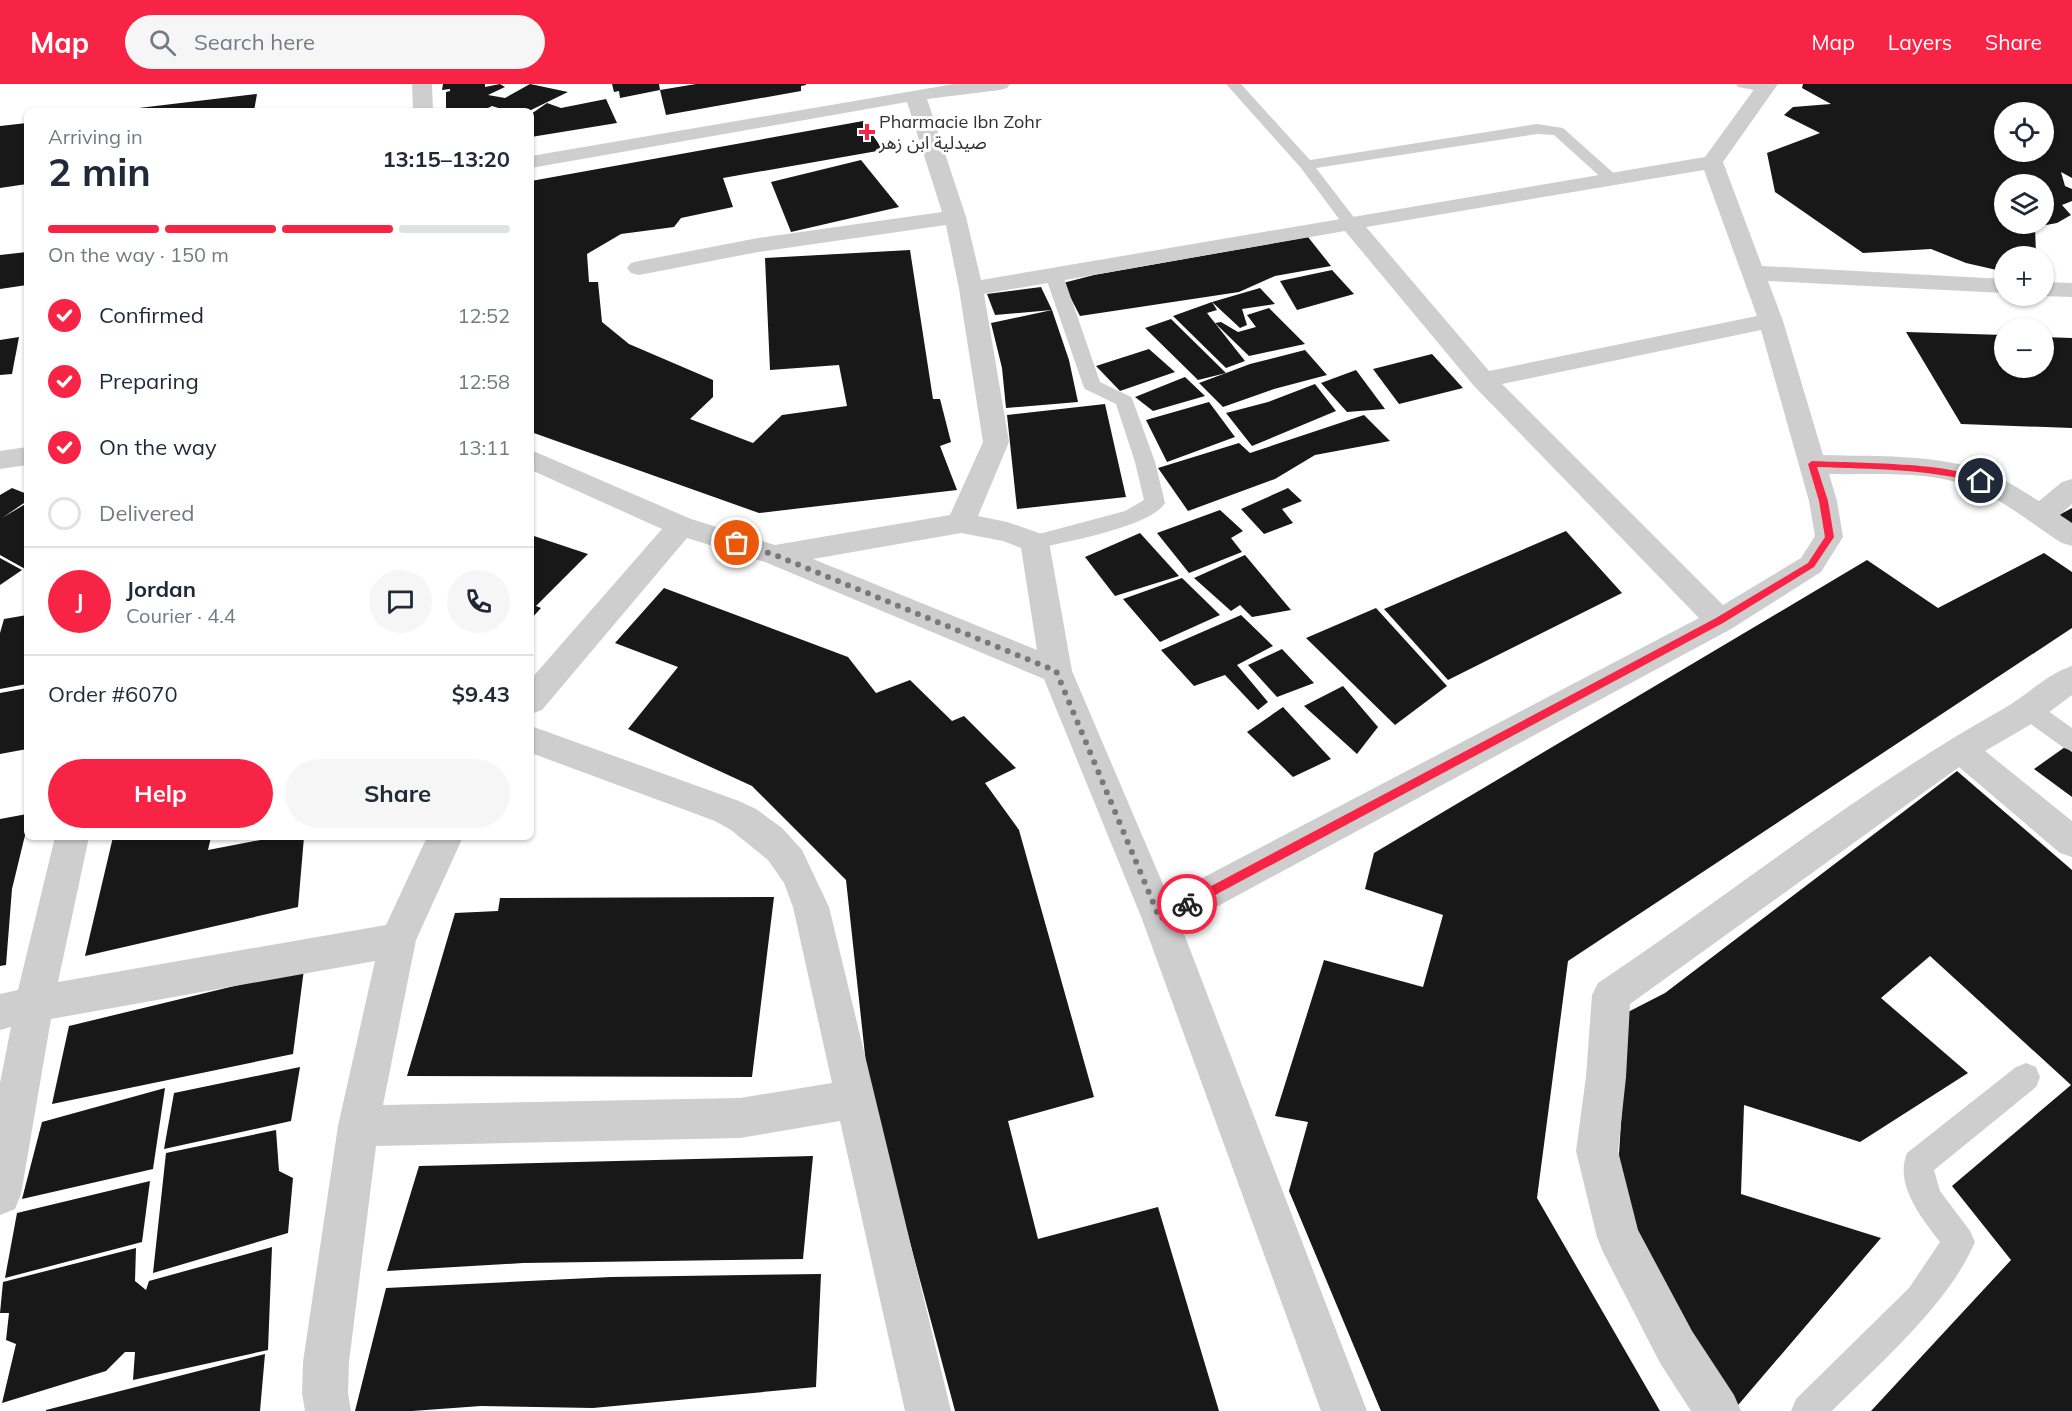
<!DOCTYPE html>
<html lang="en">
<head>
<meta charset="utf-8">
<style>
	:root { --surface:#fff; --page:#f6f6f7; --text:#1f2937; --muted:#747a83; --line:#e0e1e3; --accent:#f72446 }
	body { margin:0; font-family:Mulish,"Noto Sans Arabic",sans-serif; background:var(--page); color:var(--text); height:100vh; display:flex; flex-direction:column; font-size:22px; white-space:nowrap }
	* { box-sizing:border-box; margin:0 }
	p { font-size:20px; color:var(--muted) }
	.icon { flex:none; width:33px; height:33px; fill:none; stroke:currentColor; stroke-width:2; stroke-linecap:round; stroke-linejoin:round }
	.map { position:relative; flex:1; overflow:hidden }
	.sheet { position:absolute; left:24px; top:24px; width:510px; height:732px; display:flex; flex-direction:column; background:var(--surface); border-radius:9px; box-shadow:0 2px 4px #0004 }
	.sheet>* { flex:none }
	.fabs { position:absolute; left:1994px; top:18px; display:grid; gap:12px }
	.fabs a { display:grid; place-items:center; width:60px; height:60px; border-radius:50%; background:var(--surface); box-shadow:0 2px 4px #0004; font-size:30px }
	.pin { position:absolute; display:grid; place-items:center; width:51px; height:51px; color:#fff; margin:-26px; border:3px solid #fff; border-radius:50%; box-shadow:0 2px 6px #0007 }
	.courier { position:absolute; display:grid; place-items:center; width:60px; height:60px; margin:-30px; border:4px solid #f72446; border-radius:50%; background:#fff; color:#222; box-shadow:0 2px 8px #0007 }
	.headline em { font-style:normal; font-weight:700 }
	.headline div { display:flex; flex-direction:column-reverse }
	.headline { display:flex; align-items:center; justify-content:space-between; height:102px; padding:0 24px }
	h1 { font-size:39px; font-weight:700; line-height:45px }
	.bar { display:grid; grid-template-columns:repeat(4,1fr); gap:9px 6px; align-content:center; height:72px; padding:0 24px }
	.bar i { height:8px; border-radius:4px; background:var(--line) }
	.bar .selected { background:var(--accent) }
	.bar p { grid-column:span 4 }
	.line { display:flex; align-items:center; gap:15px; padding:0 24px; border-top:2px solid var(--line) }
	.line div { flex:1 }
	.round { display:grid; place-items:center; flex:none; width:63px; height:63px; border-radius:32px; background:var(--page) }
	ol { padding:0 24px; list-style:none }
	li { display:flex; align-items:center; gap:18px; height:66px }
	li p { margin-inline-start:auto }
	li .icon { padding:6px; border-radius:50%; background:var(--accent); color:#fff; stroke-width:4 }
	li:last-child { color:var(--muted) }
	li i { width:33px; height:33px; border:3px solid var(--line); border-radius:50% }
	.button { display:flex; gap:12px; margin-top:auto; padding:12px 24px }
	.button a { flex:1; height:69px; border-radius:36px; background:var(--accent); color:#fff; font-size:24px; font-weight:700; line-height:69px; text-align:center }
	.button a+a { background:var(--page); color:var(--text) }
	header { display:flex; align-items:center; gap:36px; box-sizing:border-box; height:84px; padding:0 30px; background:var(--accent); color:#fff }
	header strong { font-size:28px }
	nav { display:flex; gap:33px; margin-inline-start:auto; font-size:21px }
	.search { width:420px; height:54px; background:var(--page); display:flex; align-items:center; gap:15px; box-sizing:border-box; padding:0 21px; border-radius:33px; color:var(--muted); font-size:22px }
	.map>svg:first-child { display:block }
</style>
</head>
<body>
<header>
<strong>Map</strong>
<div class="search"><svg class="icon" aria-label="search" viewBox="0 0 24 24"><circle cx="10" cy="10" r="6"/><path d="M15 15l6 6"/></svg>Search here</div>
<nav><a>Map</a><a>Layers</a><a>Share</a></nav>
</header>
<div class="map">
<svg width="2072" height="1327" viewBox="0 0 2072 1327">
	<rect width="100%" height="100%" fill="#fff"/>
	<g fill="#181818" fill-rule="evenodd">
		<polygon points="443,0 485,0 485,3 500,0 505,3 488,11 505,14 530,0 568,8 529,27 508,27 492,22 486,25 490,27 446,27 446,8 450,7 450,5 442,6"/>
		<polygon points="612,0 659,0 660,6 620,14 619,7 614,8"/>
		<polygon points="696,0 806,0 806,1 801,2 801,7 666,31 660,6"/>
		<path d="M 1803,0 L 2072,0 L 2072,94 L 2061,88 L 2065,102 L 2072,105 L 2072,117 L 2062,121 L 2071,131 L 2057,139 L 2035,143 L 2036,170 L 2030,172 L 2004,172 L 2004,185 L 2001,187 L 1966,179 L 1931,165 L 1863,169 L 1775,108 L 1767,69 L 1820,49 L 1784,31 L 1793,23 L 1831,20 L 1802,4 ZM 2004,28 L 2043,28 L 2043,68 L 2004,68 ZM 2004,100 L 2043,100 L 2043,140 L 2004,140 Z"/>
		<polygon points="257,10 254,27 122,27 122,26"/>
		<polygon points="606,15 617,39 531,53 531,30 547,19 561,24"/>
		<polygon points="863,37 883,66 723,94 733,123 681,134 674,143 621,150 587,170 589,198 598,198 602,238 629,260 713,296 713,313 690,335 753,359 782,331 847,322 839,281 770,286 765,174 910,166 933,315 940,315 951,358 940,362 957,406 759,429 531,348 531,97"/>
		<polygon points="27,39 27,100 0,104 0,42"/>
		<polygon points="861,76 899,123 791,148 771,98"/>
		<polygon points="1308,153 1331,182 1275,192 1239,208 1080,232 1063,199 1094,191"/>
		<polygon points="27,168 27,201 0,205 0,171"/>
		<polygon points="1332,186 1354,210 1297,226 1280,197"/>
		<polygon points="1041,203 1052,226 1069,276 1078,318 1006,324 1002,284 991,239 1052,226 995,231 987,210"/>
		<polygon points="1260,204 1275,220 1242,225 1247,241 1240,244 1212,218 1217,226 1207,229 1245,277 1226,284 1173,232 1212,218"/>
		<polygon points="1269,224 1305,260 1249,272 1215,239 1221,238 1238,248 1256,243 1247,231"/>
		<polygon points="1171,235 1226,289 1250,280 1305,266 1327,291 1274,305 1223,323 1199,299 1226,289 1198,296 1145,244"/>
		<polygon points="1906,248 2004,251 2004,284 2043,284 2043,253 2072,254 2072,344 1961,340"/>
		<polygon points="19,253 12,290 0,291 0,256"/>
		<polygon points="1149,265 1175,288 1120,307 1096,282"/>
		<polygon points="1432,270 1463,304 1399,320 1373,285"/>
		<polygon points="1356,286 1385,325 1347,328 1321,299"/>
		<polygon points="1185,293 1205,312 1153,327 1135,313"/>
		<polygon points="1315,300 1336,327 1252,362 1226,329 1268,318"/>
		<polygon points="1209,318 1235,353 1167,378 1146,336"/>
		<polygon points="1105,320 1126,413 1017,425 1007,331"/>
		<polygon points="1364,331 1390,357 1315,371 1275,395 1188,427 1158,384 1239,359 1250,369"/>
		<polygon points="12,404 27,410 27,417 2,434 27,419 27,486 0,471 0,411"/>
		<polygon points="1288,404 1302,417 1282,425 1293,439 1264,450 1241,425"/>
		<polygon points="2072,424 2072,440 2059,431"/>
		<polygon points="1220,426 1243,447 1231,454 1242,468 1189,489 1157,449"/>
		<polygon points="1566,447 1622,509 1448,596 1384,525"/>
		<polygon points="1140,449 1179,492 1115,512 1085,473"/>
		<polygon points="531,451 588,470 536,522 541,524 531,535"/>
		<polygon points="2044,469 2072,488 2072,544 1568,877 1537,1114 1660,1327 1381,1327 1289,1107 1308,1038 1275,1032 1324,876 1423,903 1443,831 1365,805 1374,769 1867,476 1938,524"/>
		<polygon points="1245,471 1291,526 1252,533 1240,521 1231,527 1194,494"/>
		<polygon points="0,474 22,486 0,501"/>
		<polygon points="1182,494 1220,531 1160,558 1123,515"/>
		<polygon points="664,504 848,573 876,609 910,596 952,637 964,632 1016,684 985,699 1019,746 1094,1013 1008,1037 1038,1155 1158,1123 1219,1327 955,1327 890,1084 866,980 846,796 752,702 628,645 678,583 615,559"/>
		<polygon points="1376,524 1447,602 1395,641 1306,554"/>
		<polygon points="27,531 27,600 0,605 0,549 4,535"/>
		<polygon points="1241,531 1273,562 1237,581 1268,618 1258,626 1225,591 1194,602 1161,566"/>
		<polygon points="1282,565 1314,599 1277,613 1248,581"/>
		<polygon points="1343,602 1378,643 1357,670 1304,622"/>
		<polygon points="27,604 27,665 0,670 0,609"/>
		<polygon points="1283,623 1331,675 1293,693 1247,648"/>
		<polygon points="2065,663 2072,668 2072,713 2034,685"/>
		<polygon points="1957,687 2072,786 2072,1327 1871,1327 2011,1176 1952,1102 2071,1001 1930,872 1881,914 1968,989 1860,1058 1744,1021 1741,1110 1881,1154 1733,1327 1637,1161 1618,1086 1628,928 1665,909"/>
		<polygon points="27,730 27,743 12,805 6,881 0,882 0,735"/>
		<polygon points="113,753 211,753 208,766 276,753 304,753 298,823 85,872"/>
		<polygon points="774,813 752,993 407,992 455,829 498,827 500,814"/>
		<polygon points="304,885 293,970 52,1020 69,942"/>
		<polygon points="300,983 291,1037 164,1065 174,1009"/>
		<polygon points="165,1004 153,1085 22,1115 42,1038"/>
		<polygon points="276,1046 279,1087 293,1094 288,1149 153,1189 166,1069"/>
		<polygon points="813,1072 803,1175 523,1179 387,1187 419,1082"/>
		<polygon points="150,1097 142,1158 5,1194 17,1129"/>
		<polygon points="272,1163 268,1266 133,1296 135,1268 125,1268 106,1287 2,1319 16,1260 6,1256 9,1229 0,1229 3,1198 136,1164 135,1197 146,1206 149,1197"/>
		<polygon points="821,1190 816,1303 593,1324 481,1322 412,1327 355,1327 386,1204 611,1193"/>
		<polygon points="265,1270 260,1327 46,1327 46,1326"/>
	</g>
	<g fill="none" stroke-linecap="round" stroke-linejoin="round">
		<g fill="#cecece" fill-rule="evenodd">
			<polygon points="1226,0 1241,0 1310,76 1537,40 1563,44 1619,94 1611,99 1605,97 1554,51 1537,50 1316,84 1359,140 1351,145 1345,143 1301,84"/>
			<polygon points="1736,0 1766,0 1772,4 1765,8 1738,3"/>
			<path d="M 1054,186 L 1060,187 L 1063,191 L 1100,298 L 1131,313 L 1133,317 L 1155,378 L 1165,419 C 1151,443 1064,458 1035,465 L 1028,463 L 1024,458 L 1028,453 L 1125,427 L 1144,416 L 1135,378 L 1116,320 L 1085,305 L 1083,301 L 1045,191 L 1048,187 Z"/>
			<polygon points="2029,617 2037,619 2072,644 2072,667 2064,664 2021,633 2017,626 2021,619"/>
			<path d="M 2026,979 L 2036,983 L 2040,993 L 2036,1003 L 1934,1086 L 1940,1107 L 1970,1147 L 1975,1158 C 1948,1221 1880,1279 1832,1327 L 1791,1327 L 1796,1315 L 1909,1204 L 1940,1158 C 1922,1134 1894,1101 1907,1069 L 2016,983 Z"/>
		</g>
		<g fill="#cecece" fill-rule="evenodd">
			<polygon points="412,0 432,0 433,27 413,27"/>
			<path d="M 954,0 L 1010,0 L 1007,4 L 1000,6 L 927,15 L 966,133 L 981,196 L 1705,73 L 1758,0 L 1778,0 L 1723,78 L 1762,182 L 2004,195 L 2004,209 L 1768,197 L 1783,237 L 1823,371 C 1879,373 1938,369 1991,390 C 2008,397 2024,408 2039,417 L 2062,398 L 2072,395 L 2072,420 L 2060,431 L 2072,439 L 2072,462 L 2062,459 C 2032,440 2004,416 1971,403 C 1928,386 1875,391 1829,390 L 1837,417 L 1843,453 L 1821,488 L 1731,545 L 1181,842 L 1367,1327 L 1321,1327 L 1142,835 L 1044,595 L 765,478 L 687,454 L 542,626 L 531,630 L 531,595 L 662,445 L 531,386 L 531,366 L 691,435 L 775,461 L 950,431 L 983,358 L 959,205 L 946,141 L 758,168 L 639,191 L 631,189 L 627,184 L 631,179 L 639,177 L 758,154 L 942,128 L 907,18 L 531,84 L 531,72 ZM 1704,86 L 1757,232 L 1489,287 L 1366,143 ZM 1345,147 L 1474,302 L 1699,534 L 1168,812 L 1072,587 L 1049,458 L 1045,451 L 1007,438 L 978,432 L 1009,358 L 984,210 ZM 1761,246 L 1809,417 L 1815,452 L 1801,474 L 1723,521 L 1502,300 ZM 961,449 L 1003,457 L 1021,464 L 1037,566 L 813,475 Z"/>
			<polygon points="2043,198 2072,199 2072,213 2040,212 2043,212"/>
			<polygon points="27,363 27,381 0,385 0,367"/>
			<path d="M 2072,582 L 2072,611 L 2040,635 L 1985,667 L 2072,737 L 2072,773 L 2060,769 L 1959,683 L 1630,920 L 1626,993 L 1618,1067 L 1638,1146 L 1692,1247 L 1734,1311 L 1741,1327 L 1691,1327 L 1660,1279 L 1603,1168 L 1597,1153 L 1576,1067 L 1586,993 L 1592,911 L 1598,899 C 1733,809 1860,705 2003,625 C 2026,612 2047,590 2072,582 Z"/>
			<polygon points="531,642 739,717 756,725 782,744 802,766 829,823 951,1327 905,1327 840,1037 740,1054 376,1062 349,1278 348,1309 351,1327 305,1327 302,1309 303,1278 338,1042 375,877 51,935 21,1110 15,1125 0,1131 0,999 11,943 0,946 0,910 18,906 55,753 89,753 58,898 386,841 427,753 463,753 416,856 383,1021 740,1014 832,999 793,823 784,799 768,776 731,746 715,737 531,669"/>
		</g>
	</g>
	<path fill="#f72446" d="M 1812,377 C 1849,379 1959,378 1985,397 L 1981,399 C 1927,385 1873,385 1817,383 L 1828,417 L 1834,453 L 1814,483 L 1723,539 L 1191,824 L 1183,824 L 1183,817 L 1716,534 L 1808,479 L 1825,453 L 1819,417 L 1808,380 Z"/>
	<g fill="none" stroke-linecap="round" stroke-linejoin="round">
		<polyline stroke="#797979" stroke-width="6" stroke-dasharray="0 10.8" points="737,459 775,471 1056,587 1160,835 1187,820"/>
	</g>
	<path fill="#f72446" stroke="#fff" stroke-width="2" d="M864 39h6v6h6v6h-6v6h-6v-6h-6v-6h6z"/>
	<g text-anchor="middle" stroke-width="6" stroke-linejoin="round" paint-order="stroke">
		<g font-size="18" fill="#313131" stroke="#fff" text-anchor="start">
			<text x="879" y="44">Pharmacie Ibn Zohr<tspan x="879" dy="21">صيدلية ابن زهر</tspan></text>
		</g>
	</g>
</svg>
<div class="fabs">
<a><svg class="icon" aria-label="locate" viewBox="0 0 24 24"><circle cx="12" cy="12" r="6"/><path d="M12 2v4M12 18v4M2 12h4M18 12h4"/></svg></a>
<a><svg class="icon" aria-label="layers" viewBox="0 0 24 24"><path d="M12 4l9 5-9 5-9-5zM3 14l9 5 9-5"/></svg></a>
<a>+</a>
<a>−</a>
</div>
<div class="pin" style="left:737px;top:459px;background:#ea580c"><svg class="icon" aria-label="bag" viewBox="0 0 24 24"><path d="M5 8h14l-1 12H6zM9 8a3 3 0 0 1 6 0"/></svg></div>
<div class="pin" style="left:1981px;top:397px;background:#1f2937"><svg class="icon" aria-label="home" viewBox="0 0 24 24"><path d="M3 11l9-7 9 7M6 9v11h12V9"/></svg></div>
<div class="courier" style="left:1187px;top:820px"><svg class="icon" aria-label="bike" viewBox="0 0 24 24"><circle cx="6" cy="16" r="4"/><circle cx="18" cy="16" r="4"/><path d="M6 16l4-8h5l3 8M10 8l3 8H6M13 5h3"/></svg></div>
<section class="sheet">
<div class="headline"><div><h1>2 min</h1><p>Arriving in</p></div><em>13:15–13:20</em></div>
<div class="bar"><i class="selected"></i><i class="selected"></i><i class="selected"></i><i></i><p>On the way · 150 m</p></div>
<ol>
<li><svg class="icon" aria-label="check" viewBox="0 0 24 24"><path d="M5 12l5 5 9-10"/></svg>Confirmed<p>12:52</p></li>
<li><svg class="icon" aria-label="check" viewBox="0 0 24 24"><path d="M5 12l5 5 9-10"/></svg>Preparing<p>12:58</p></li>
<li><svg class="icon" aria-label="check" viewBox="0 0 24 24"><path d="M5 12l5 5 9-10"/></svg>On the way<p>13:11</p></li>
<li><i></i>Delivered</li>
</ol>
<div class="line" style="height:108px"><b class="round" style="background:var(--accent);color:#fff">J</b><div><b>Jordan</b><p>Courier · 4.4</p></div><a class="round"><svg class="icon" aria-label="chat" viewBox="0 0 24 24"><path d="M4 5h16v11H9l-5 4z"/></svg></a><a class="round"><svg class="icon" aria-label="phone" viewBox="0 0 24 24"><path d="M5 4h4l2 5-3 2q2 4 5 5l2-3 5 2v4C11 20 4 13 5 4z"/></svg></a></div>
<div class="line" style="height:78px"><div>Order #6070</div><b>$9.43</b></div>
<div class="button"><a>Help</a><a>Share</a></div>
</section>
</div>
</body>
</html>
